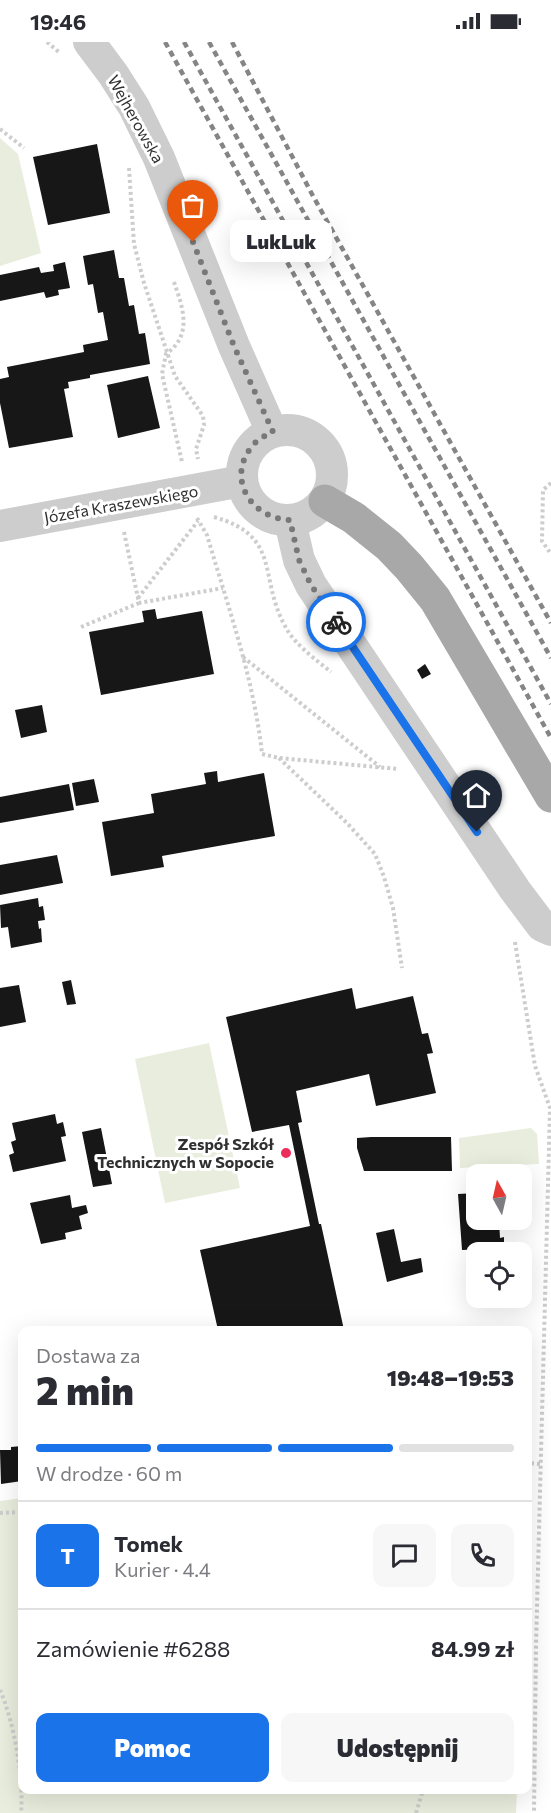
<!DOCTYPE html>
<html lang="pl">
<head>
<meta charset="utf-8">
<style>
	:root { --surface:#fff; --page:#f7f7f7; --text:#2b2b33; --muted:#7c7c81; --line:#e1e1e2; --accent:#1a73e8 }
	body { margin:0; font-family:Commissioner,sans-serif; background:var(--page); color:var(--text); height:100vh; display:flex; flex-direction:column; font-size:22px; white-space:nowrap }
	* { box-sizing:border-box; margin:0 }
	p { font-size:20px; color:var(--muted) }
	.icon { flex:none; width:33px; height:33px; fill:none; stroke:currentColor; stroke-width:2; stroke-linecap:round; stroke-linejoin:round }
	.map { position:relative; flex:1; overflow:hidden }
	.details { position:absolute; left:18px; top:1284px; width:514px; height:468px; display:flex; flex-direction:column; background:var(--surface); border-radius:12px; box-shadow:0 6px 24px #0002 }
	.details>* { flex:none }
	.needle { width:39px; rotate:352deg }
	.tools { position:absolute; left:466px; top:1122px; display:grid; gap:12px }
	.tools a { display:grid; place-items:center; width:66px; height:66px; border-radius:12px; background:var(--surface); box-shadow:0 6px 24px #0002; font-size:30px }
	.pin { position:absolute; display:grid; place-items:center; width:51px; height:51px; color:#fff; margin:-62px -26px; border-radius:50% 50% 50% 0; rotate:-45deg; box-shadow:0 0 6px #0007 }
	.pin .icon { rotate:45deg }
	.courier { position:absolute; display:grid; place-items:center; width:60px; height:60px; margin:-30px; border:4px solid #1a73e8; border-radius:50%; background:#fff; color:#222; box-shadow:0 2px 8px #0007 }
	.bubble { position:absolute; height:42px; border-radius:12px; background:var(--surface); box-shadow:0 6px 24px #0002; font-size:20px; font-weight:800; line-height:42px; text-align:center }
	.overview em { font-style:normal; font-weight:800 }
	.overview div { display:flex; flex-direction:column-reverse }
	.overview { display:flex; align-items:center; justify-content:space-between; height:102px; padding:0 18px }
	h1 { font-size:39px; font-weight:800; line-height:45px }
	.bar { display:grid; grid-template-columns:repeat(4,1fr); gap:9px 6px; align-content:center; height:72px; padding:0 18px }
	.bar i { height:8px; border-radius:4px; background:var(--line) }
	.bar .active { background:var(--accent) }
	.bar p { grid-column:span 4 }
	.line { display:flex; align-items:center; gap:15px; padding:0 18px; border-top:2px solid var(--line) }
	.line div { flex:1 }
	.round { display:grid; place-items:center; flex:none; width:63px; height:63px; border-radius:12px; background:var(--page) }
	.action { display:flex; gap:12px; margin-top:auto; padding:12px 18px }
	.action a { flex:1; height:69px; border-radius:12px; background:var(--accent); color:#fff; font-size:24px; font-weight:800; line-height:69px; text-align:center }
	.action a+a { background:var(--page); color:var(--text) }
	.status { display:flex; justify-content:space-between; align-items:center; height:42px; padding:0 30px; background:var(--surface); direction:ltr }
	.status svg { height:16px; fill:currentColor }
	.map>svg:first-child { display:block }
</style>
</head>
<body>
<div class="status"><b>19:46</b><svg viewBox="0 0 49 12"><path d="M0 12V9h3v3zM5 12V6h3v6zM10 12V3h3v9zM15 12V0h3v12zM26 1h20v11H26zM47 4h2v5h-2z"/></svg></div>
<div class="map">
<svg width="551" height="1771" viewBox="0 0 551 1771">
	<rect width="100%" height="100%" fill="#fff"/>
	<g fill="#e9eddd">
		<polygon points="0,96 18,112 41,211 0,224"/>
		<polygon points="209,1001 240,1146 165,1161 135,1017"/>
		<polygon points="531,1086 537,1092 539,1122 460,1126 459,1096"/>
		<polygon points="22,1456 22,1748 517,1748 516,1771 0,1771 0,1459"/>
	</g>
	<g fill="#171717">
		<polygon points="97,102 110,171 48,183 33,115"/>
		<polygon points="114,208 119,236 124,236 129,264 134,263 139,292 145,291 150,322 90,333 90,336 68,340 69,346 64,347 73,395 9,406 0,361 0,337 9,335 7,325 84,310 83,303 108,298 103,270 98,271 93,242 88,243 83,214"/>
		<polygon points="65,220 70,246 58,248 59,253 46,256 44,250 0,259 0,233 39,225 41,231 54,229 53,223"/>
		<polygon points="148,334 160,386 118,396 107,343"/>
		<polygon points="155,567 157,577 202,569 214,632 101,653 89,590 144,580 142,569"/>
		<polygon points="425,622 431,632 422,637 417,628"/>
		<polygon points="42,663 47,690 21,696 15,668"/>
		<polygon points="217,729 218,740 264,731 275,794 162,814 164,825 111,834 102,780 154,771 151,752 206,742 204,731"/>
		<polygon points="94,737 99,760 76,764 72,741"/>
		<polygon points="69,742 74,768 0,781 0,755"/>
		<polygon points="57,813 63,841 0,853 0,823"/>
		<polygon points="38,856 39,865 43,864 45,878 38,879 39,887 41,886 42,900 11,906 8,885 1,886 0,863"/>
		<polygon points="71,938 76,962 67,963 62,940"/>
		<polygon points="19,943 26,980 0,985 0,946"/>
		<polygon points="352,946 356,967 413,954 422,992 428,991 433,1011 427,1012 436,1051 376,1064 369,1032 296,1049 302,1080 298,1081 319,1182 321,1182 344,1288 218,1288 200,1208 310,1184 289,1083 252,1090 226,975"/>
		<polygon points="55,1072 57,1082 63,1080 66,1094 61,1095 66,1119 13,1130 9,1113 14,1111 11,1100 16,1098 12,1081"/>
		<polygon points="101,1086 112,1142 93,1145 82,1090"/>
		<polygon points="371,1095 451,1095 452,1129 364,1129 357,1106 357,1096"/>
		<polygon points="477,1151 477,1178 499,1178 500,1196 504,1195 504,1203 488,1204 488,1207 462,1208 458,1152"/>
		<polygon points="70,1153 72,1166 86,1163 88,1171 79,1174 82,1187 65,1191 66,1197 41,1202 30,1161"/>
		<polygon points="394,1187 401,1220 421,1216 423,1230 387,1240 376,1191"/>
		<polygon points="22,1404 22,1439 1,1442 0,1408 11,1408 11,1405"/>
	</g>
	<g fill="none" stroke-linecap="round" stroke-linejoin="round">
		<g stroke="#cdcdcd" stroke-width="4" stroke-dasharray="3 3" stroke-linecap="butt">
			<polyline points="47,0 60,11"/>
			<polyline points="0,87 24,106"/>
			<polyline points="129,126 134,202 144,241 175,334 203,374 204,383 196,407 198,417"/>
			<path d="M 174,240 C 183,266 193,293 166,312 L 162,332 L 182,420"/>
			<polyline points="551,441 543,448 542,499 551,512"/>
			<path d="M 214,475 C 282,494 258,535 285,584 C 294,602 315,617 331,630"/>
			<path d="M 197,476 L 207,493 C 228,565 254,637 262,712 L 279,716 L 398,727"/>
			<polyline points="124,490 139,561 223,546"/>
			<polyline points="138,556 198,479"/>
			<polyline points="81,585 139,561"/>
			<polyline points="243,615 380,725"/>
			<polyline points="279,716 347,781 375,812 384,835 393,866 402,926"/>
			<polyline points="515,900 535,1024 550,1066 536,1604 534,1771"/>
			<polyline points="528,1375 529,1421 540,1422"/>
			<polyline points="0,1471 22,1470"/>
			<path d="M 0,1648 C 14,1680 24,1736 21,1771"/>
			<polyline points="416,1771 423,1748"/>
		</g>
		<g stroke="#cdcdcd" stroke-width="32">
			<polyline points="89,0 113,32 134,65 159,116 234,304 272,390"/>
			<circle cx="287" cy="433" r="45"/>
			<polyline points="290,479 299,518 311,543 515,848 542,884 551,888"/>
			<polyline points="0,484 242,439"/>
		</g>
		<polyline stroke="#a8a8a8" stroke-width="33" points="325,459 354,476 389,504 409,525 435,557 551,754"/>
		<g stroke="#858585" stroke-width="4.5" stroke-dasharray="6 4.5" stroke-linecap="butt">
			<polyline points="165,0 551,696"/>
			<polyline points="184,0 551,662"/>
			<polyline points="209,0 551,616"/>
			<polyline points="232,0 313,154 551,581"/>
		</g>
	</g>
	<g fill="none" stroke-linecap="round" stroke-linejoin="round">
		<path stroke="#787878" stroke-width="6" stroke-dasharray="0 10.8" d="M 193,200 L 234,304 L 273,390 C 267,393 260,396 256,400 C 224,432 248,476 290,478 L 299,518 L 311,543 L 336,580"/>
		<polyline stroke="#1a73e8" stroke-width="8" points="336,580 477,790"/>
	</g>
	<circle fill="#ec2d5b" stroke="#fff" stroke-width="2" cx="286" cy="1111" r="6"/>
	<g text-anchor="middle" stroke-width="6" stroke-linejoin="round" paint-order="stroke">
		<g font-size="16" fill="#303030" stroke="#fff">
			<text transform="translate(136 77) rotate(61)" y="6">Wejherowska</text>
			<text transform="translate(121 462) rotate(-10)" y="6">Józefa Kraszewskiego</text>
		</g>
		<g font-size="16" font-weight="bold" fill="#303030" stroke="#fff" text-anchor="end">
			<text x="274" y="1108">Zespół Szkół<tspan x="274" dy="18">Technicznych w Sopocie</tspan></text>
		</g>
	</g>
</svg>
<div class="tools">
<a><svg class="needle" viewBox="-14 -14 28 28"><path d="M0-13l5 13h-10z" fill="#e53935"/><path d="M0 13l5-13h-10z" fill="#7c7c81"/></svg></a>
<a><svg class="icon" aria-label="locate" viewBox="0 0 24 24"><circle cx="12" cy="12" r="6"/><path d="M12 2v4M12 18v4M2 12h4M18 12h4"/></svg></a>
</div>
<div class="pin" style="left:193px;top:200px;background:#ea580c"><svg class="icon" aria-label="bag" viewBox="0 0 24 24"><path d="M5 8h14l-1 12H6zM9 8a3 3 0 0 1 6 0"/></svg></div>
<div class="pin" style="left:477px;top:790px;background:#1f2937"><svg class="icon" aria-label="home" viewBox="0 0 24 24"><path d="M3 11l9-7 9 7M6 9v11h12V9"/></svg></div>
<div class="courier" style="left:336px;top:580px"><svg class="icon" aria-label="bike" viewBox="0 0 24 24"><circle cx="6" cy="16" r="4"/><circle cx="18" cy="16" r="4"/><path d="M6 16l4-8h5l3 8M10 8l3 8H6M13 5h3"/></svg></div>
<div class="bubble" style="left:230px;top:178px;width:102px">LukLuk</div>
<section class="details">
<div class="overview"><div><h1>2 min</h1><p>Dostawa za</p></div><em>19:48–19:53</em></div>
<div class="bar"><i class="active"></i><i class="active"></i><i class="active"></i><i></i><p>W drodze · 60 m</p></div>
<div class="line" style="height:108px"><b class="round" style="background:var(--accent);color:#fff">T</b><div><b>Tomek</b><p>Kurier · 4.4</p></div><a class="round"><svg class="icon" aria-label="chat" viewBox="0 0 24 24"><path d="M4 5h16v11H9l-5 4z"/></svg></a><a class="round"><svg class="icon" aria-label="phone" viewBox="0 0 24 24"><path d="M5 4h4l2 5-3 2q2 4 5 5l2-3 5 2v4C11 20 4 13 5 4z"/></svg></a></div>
<div class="line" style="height:78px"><div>Zamówienie #6288</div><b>84.99 zł</b></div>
<div class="action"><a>Pomoc</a><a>Udostępnij</a></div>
</section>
</div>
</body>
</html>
